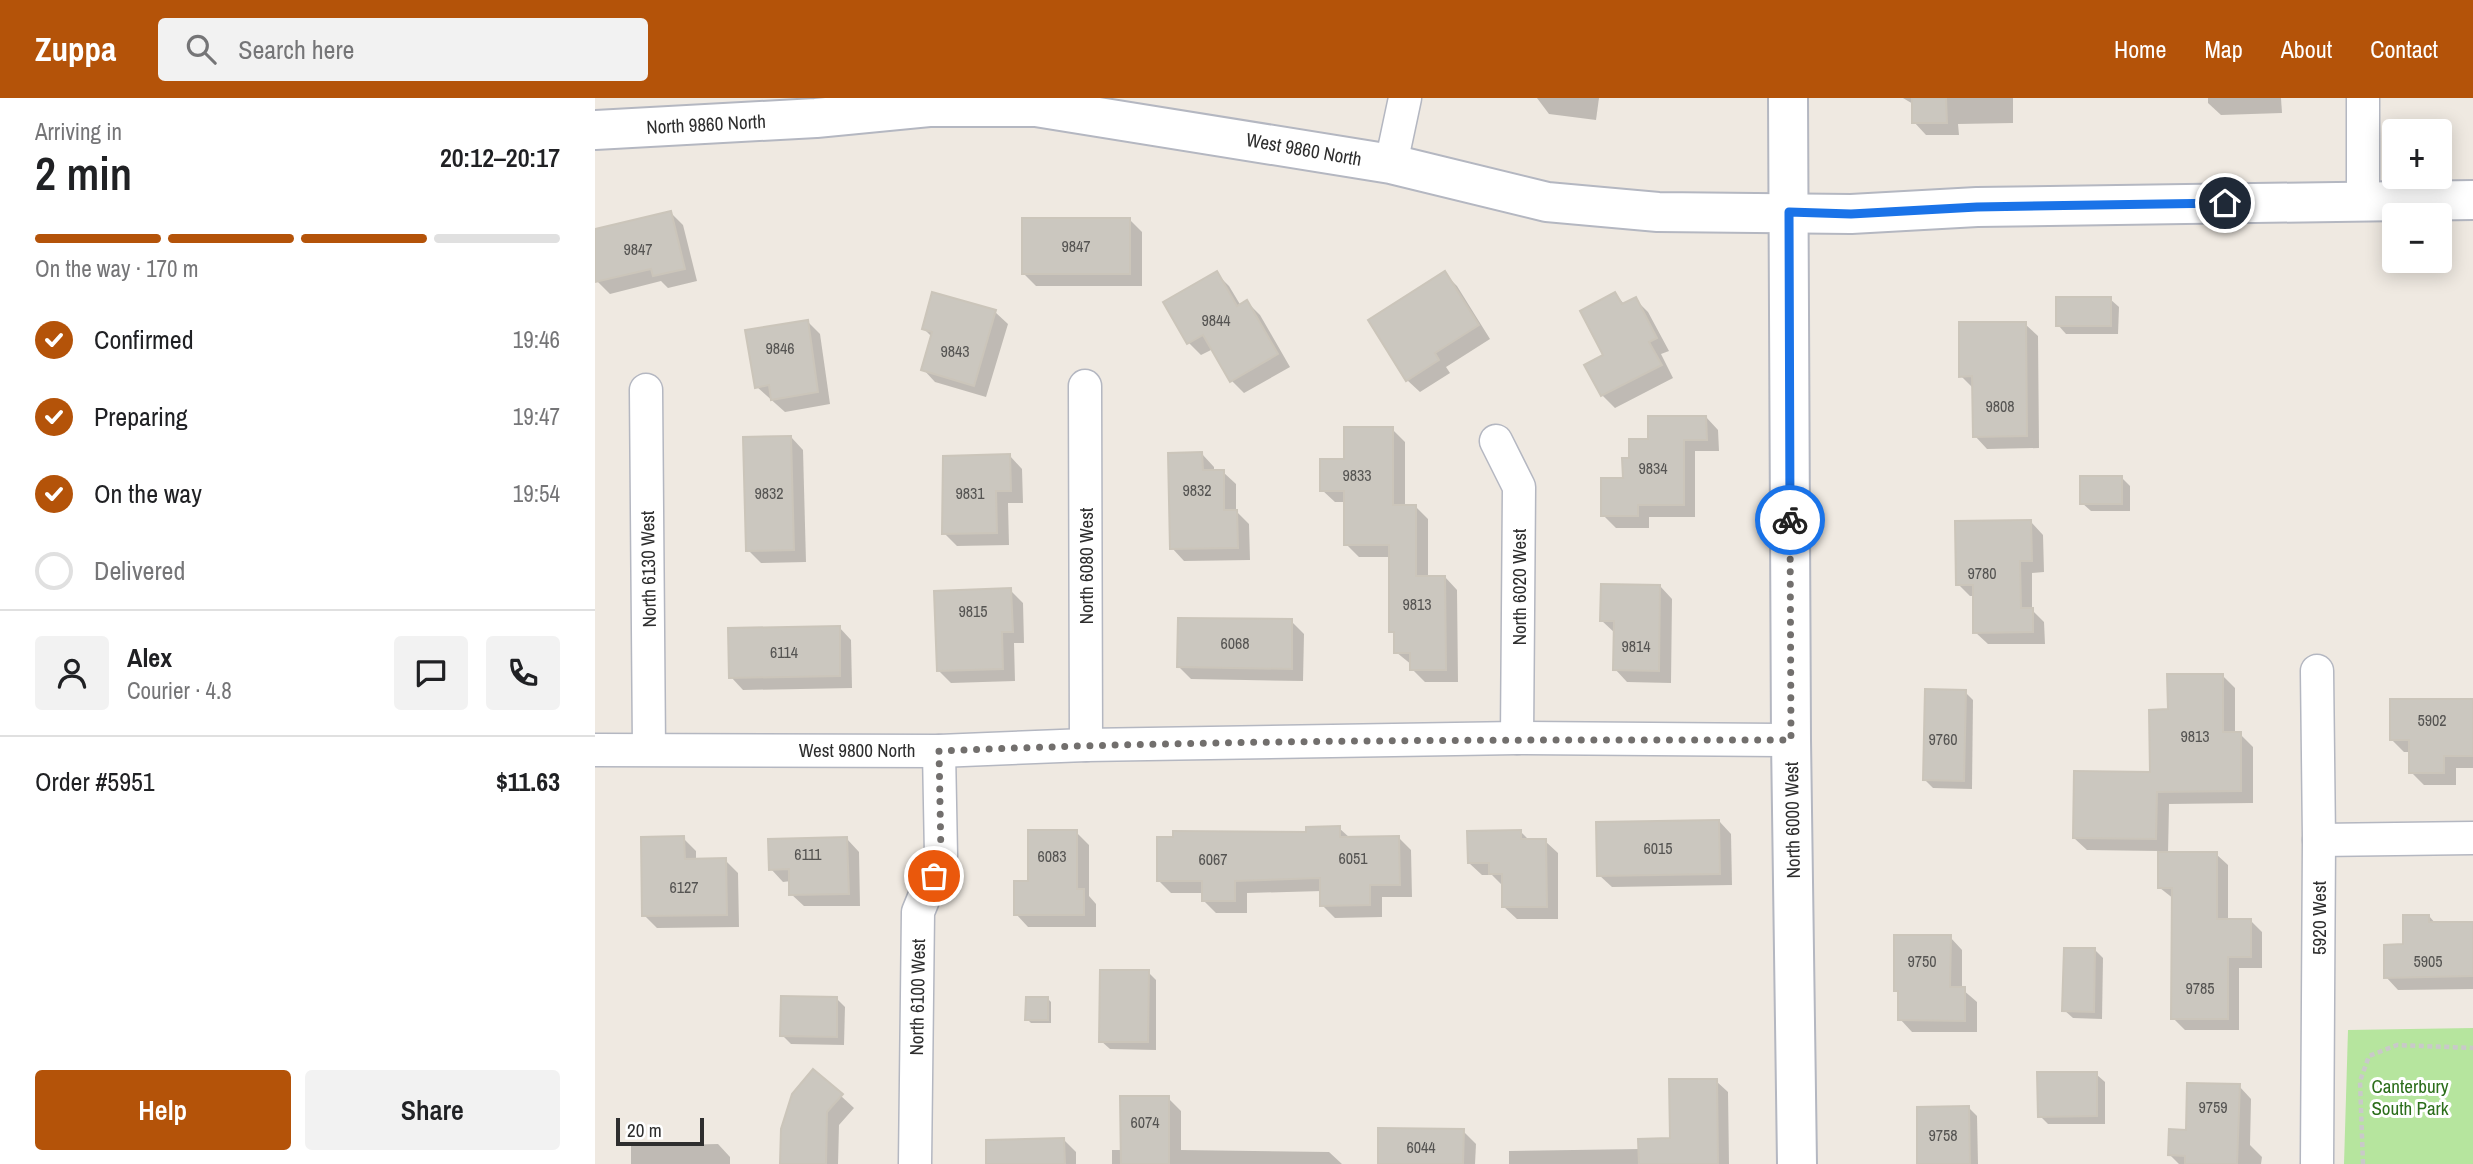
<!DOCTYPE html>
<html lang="en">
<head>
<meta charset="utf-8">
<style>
	:root { --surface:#fff; --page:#f2f2f2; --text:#202124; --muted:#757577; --line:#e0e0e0; --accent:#b45309 }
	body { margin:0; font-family:"Archivo Narrow",sans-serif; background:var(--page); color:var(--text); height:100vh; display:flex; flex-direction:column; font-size:26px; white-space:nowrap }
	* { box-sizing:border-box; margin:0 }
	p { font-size:23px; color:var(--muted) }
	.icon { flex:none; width:38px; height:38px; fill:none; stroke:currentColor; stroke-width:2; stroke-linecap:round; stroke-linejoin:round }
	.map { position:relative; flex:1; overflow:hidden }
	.drawer { display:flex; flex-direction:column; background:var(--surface); width:595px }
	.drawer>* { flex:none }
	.controls { position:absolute; left:1787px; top:21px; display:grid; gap:14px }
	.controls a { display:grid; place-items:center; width:70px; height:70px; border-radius:7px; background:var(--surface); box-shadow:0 4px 18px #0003; font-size:35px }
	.scale { position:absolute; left:21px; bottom:18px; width:88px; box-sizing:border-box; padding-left:7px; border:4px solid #2e2e2e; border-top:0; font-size:19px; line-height:24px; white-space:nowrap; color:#2e2e2e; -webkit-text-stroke:5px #fff; paint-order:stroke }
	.pin { position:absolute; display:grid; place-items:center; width:60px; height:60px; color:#fff; margin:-30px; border:4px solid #fff; border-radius:50%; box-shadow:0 2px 7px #0007 }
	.courier { position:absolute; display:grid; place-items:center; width:70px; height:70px; margin:-35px; border:5px solid #1a73e8; border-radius:50%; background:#fff; color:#222; box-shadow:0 2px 9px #0007 }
	.summary em { font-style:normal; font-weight:600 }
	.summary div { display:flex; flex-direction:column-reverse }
	.summary { display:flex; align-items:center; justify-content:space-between; height:119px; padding:0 35px }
	h1 { font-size:46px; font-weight:600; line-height:52px }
	.bar { display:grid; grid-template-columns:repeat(4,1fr); gap:10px 7px; align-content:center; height:84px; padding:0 35px }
	.bar i { height:9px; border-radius:5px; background:var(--line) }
	.bar .selected { background:var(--accent) }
	.bar p { grid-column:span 4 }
	.line { display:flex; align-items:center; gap:18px; padding:0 35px; border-top:2px solid var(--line) }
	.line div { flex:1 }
	.round { display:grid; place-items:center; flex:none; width:74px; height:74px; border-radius:7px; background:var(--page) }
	ol { padding:0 35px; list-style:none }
	li { display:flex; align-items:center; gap:21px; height:77px }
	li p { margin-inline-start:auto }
	li .icon { padding:7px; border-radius:50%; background:var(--accent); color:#fff; stroke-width:4 }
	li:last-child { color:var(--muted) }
	li i { width:38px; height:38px; border:4px solid var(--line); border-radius:50% }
	.button { display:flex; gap:14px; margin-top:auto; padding:14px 35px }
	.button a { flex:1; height:80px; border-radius:7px; background:var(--accent); color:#fff; font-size:28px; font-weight:600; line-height:80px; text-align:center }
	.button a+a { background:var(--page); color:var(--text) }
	header { display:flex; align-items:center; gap:42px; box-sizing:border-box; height:98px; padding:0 35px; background:var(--accent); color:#fff }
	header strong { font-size:33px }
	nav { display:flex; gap:38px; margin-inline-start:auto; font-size:24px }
	.search { width:490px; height:63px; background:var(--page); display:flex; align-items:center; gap:18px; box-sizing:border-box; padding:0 24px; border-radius:7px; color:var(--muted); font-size:26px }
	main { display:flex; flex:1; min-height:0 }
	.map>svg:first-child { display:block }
</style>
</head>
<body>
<header>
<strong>Zuppa</strong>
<div class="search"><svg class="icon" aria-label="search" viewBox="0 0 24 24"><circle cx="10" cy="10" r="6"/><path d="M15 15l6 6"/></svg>Search here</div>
<nav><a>Home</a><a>Map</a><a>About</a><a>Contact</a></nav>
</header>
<main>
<section class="drawer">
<div class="summary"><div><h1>2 min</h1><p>Arriving in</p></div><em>20:12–20:17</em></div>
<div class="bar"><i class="selected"></i><i class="selected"></i><i class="selected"></i><i></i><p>On the way · 170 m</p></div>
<ol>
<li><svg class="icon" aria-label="check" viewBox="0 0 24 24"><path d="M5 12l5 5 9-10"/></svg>Confirmed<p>19:46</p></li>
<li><svg class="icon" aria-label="check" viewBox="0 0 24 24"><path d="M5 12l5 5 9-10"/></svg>Preparing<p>19:47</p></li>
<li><svg class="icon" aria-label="check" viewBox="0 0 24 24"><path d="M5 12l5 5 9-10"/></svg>On the way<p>19:54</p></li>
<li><i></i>Delivered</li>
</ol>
<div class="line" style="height:126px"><a class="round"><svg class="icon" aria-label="person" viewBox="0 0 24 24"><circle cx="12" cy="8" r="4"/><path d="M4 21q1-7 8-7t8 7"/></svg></a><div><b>Alex</b><p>Courier · 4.8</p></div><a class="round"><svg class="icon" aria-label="chat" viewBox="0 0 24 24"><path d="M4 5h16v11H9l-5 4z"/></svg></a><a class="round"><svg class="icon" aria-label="phone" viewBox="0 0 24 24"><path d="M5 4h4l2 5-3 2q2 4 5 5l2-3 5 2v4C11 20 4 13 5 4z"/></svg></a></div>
<div class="line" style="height:91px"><div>Order #5951</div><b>$11.63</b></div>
<div class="button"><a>Help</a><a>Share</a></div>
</section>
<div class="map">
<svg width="1878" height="1066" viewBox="0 0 1878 1066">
	<rect width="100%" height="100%" fill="#efe9e1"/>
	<polygon fill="#b6e59e" points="1878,930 1878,1066 1749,1066 1753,932"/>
	<g fill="#0003">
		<polygon points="942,0 1004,0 1001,22 954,16"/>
		<polygon points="1308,0 1418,0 1418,25 1363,26 1364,37 1331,37 1319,24 1318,6"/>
		<polygon points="1613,0 1686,0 1687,15 1626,17 1613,5"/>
		<polygon points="76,115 88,127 102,183 73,190 66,183 15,196 2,183 0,175 0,133"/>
		<polygon points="534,121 547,134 547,188 441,188 429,176"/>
		<polygon points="621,175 634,188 646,208 652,204 665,217 695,269 649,295 637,283 618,251 606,257 594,245"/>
		<polygon points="849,175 862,188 895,241 851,269 855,275 825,294 812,282"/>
		<polygon points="1020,196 1030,207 1040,201 1053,214 1074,253 1066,256 1078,280 1020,310 1007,297 992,267 1011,258"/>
		<polygon points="1515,201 1524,209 1523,236 1471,236 1463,227"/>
		<polygon points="400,214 413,226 391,299 340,284 328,271 337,239 329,231"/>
		<polygon points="212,223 225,236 235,306 190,314 162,289"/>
		<polygon points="1430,226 1443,238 1444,350 1392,351 1380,338 1379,291 1366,278"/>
		<polygon points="1111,319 1123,332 1124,353 1100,353 1100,419 1054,419 1054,430 1021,430 1008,417 1029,381 1036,362 1055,343"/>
		<polygon points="797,331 810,344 810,408 820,408 833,421 833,479 850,479 862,492 863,584 830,584 817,571 817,567 801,554 801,538 796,533 795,459 764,459 751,446 751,404 740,404 727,392 750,362"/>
		<polygon points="196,339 208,352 211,464 166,465 153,452"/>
		<polygon points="607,356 619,369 619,374 628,374 641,386 641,413 654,426 655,462 589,463 577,450"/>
		<polygon points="415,358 427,371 428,405 413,405 414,447 362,448 349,435"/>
		<polygon points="1527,380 1535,388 1535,413 1496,413 1487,405"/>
		<polygon points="1436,424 1448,437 1449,474 1437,475 1437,512 1449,524 1450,546 1393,546 1380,534 1380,498 1375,498 1363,486"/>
		<polygon points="1065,488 1077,501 1076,585 1032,584 1020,571 1020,535 1007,523"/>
		<polygon points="415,492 428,505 429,545 419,545 420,583 356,585 343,572"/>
		<polygon points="696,523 709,536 708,583 596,581 584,569"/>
		<polygon points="244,529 256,542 257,590 148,592 136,579"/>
		<polygon points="1627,577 1640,590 1640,636 1645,636 1658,649 1658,705 1574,706 1573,756 1621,756 1633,767 1633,822 1655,822 1667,834 1667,870 1644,870 1644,932 1590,932 1578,920 1579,801 1565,790 1564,753 1492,752 1479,740 1557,675 1575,613"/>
		<polygon points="1370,594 1378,602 1377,691 1338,690 1330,682"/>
		<polygon points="1878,603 1878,670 1861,670 1861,687 1829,687 1816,674 1816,654 1809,654 1797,642"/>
		<polygon points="1124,723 1136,736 1137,787 1017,789 1004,777"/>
		<polygon points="744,730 755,740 804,740 816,752 817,799 787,799 787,819 740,820 727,807 727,793 652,795 652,815 621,815 609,803 609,795 576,795 564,783 713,736"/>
		<polygon points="481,734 494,747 494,798 501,806 501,829 433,829 421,816 435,785"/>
		<polygon points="926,734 935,743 950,743 963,755 963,821 922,821 909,809 909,789 897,777 887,777 874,765"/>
		<polygon points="88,740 101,753 101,762 130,762 143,775 144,829 62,830 49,817"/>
		<polygon points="252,741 264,754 265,808 209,808 196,796 196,783 188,784 176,771"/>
		<polygon points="1834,818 1841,826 1878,827 1878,891 1803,892 1791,879 1810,848"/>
		<polygon points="1355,839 1367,852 1367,891 1382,904 1382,934 1317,934 1305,921 1305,896 1301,892"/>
		<polygon points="1500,852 1508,860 1507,921 1478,920 1469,912"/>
		<polygon points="553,874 561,882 561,952 515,951 506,943"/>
		<polygon points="452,900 456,904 456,925 436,925 432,921"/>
		<polygon points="242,901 250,909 249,947 196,946 187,937"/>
		<polygon points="1501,976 1510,984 1510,1026 1453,1026 1445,1018"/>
		<polygon points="1121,983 1133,994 1134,1066 914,1066 914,1053 1045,1051 1076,1041"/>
		<polygon points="1644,988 1656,1001 1655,1047 1667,1059 1666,1066 1584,1066 1575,1057 1593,1034"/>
		<polygon points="246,998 259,1010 244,1027 243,1066 186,1066 188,1032"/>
		<polygon points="573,1000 586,1013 586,1052 734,1054 747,1066 517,1066 517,1052 528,1052"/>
		<polygon points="1374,1010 1382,1018 1383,1066 1324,1066"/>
		<polygon points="868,1033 881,1046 880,1066 785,1066"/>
		<polygon points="469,1042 481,1054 481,1066 393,1066"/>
		<polygon points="123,1046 135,1059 135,1066 36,1066 36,1048"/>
	</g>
	<g fill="#cbc7bf" stroke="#cbc5ba" stroke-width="2">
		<polygon points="1317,0 1351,0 1352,25 1317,25"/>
		<polygon points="76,113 90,171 58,178 56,171 0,184 0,131"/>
		<rect x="427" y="120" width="108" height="56"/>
		<polygon points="622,173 642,208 652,202 683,256 635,284 608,237 592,246 568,204"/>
		<polygon points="850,173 884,227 840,255 844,262 811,283 773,222"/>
		<polygon points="337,194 401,212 379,288 326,272 337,234 327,231"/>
		<polygon points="1020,194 1027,206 1041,199 1062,240 1054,244 1067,267 1006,298 989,267 1008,257 985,213"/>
		<rect x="1461" y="199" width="55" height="29"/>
		<polygon points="213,222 223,294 176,302 174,287 160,290 150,232"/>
		<polygon points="1364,224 1431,224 1432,338 1378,339 1377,278 1364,279"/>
		<polygon points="1053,318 1111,318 1112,342 1089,342 1089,407 1043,407 1043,418 1006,418 1006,380 1028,380 1027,360 1034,360 1034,341 1053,341"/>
		<polygon points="749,329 798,329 798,407 821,407 821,478 850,478 851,572 815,572 815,555 799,555 799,534 794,534 794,447 749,447 749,393 725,393 725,361 749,361"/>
		<polygon points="196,338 199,452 151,453 148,339"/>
		<polygon points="607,354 608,372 629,372 629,412 642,412 643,450 575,451 573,355"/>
		<polygon points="415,356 416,393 401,393 402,435 347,436 348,358"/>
		<rect x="1485" y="378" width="42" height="28"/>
		<polygon points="1436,422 1437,463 1425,463 1426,510 1438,510 1438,534 1378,535 1378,487 1361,487 1360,423"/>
		<polygon points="1006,486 1065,487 1064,573 1018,572 1019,523 1005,523"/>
		<polygon points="416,490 418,534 407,534 408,571 342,573 339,493"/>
		<polygon points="583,520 697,521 697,571 582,569"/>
		<polygon points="245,528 245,578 134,580 133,530"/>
		<polygon points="1572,576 1628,576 1628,634 1646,634 1646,693 1562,694 1561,741 1478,740 1479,673 1555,674 1554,612 1573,611"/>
		<polygon points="1330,591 1371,592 1369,683 1328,682"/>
		<polygon points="1795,601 1878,601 1878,658 1849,658 1849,675 1814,675 1814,642 1795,642"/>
		<polygon points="1124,722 1125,776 1002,778 1001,724"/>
		<polygon points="745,728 745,739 804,738 805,787 775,787 775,807 725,808 725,780 640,783 640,803 607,803 607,783 562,783 562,739 578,739 578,733 711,734 711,729"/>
		<polygon points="433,732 482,732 482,791 489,791 489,817 419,817 419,783 433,783"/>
		<polygon points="926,732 926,741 951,741 952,809 907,809 907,776 894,776 894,765 873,765 872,733"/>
		<polygon points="89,738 90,761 131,760 132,817 47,818 46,739"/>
		<polygon points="252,739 254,796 194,797 194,771 174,772 173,741"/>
		<polygon points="1563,754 1622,754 1622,821 1656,821 1656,859 1633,859 1633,921 1576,921 1577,790 1563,790"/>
		<polygon points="1808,817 1834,817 1834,824 1878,824 1878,878 1789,880 1789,847 1808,846"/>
		<polygon points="1299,837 1356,837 1355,889 1370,889 1370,923 1303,922 1303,893 1299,893"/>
		<polygon points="1469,850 1500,850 1499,914 1467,913"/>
		<polygon points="505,872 554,872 553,944 504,944"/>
		<polygon points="186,898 242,899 242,939 185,938"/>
		<polygon points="431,899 453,899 453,922 430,922"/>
		<polygon points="218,971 248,996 232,1014 231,1066 185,1066 186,1031 197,996"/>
		<polygon points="1442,974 1502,974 1502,1018 1443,1019"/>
		<polygon points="1074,981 1122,981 1123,1066 1044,1066 1043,1041 1075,1040"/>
		<polygon points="1592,985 1645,986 1642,1066 1590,1066 1590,1058 1573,1057 1574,1031 1591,1032"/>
		<polygon points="525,998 574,998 574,1066 526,1066"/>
		<polygon points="1374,1008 1375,1066 1322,1066 1322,1009"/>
		<polygon points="783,1030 869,1031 868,1066 783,1066"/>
		<polygon points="469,1040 470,1066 391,1066 391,1042"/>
	</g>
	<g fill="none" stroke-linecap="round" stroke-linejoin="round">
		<g stroke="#b4b7c1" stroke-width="35">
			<g id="minor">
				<polyline points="1768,0 1768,103"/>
				<polyline points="796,66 810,0"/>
				<polyline points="490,288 491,647"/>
				<polyline points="51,292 54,651"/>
				<polyline points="901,343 924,389 922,640"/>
				<polyline points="0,652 344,653 491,647 922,640 1196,642"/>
				<polyline points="1724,742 1878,740"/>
				<polyline points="320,1066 323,814 346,758 344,653"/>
				<polyline points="1722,1066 1724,742 1722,573"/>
			</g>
		</g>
		<g stroke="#b4b7c1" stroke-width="42">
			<g id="tertiary">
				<polyline points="1193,0 1196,642 1202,1066"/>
				<polyline points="0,32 221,20 334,9 441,9 796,66 952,104 1063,114 1256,116 1382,109 1878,102"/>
			</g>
		</g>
		<polyline stroke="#c9c9c9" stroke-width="4.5" stroke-dasharray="5 3.5" stroke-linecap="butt" points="1768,1066 1765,983 1774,958 1802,947 1878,950"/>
		<use href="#minor" stroke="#fff" stroke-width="32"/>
		<use href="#tertiary" stroke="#fff" stroke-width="38"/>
	</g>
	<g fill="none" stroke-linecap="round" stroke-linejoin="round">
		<path stroke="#726f6d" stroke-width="7" stroke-dasharray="0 12.6" d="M 339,778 L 346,758 L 344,653 C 628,641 912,642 1196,642 L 1195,422"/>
		<polyline stroke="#1a73e8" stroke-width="9" points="1195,422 1194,114 1256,116 1382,109 1630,105"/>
	</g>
	<g text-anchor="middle" stroke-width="6" stroke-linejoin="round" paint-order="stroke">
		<g font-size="16" fill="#555452">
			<text x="481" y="154">9847</text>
			<text x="43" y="157">9847</text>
			<text x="621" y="228">9844</text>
			<text x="185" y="256">9846</text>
			<text x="360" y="259">9843</text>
			<text x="1405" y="314">9808</text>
			<text x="1058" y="376">9834</text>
			<text x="762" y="383">9833</text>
			<text x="602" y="398">9832</text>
			<text x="174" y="401">9832</text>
			<text x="375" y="401">9831</text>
			<text x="1387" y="481">9780</text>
			<text x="822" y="512">9813</text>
			<text x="378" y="519">9815</text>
			<text x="640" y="551">6068</text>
			<text x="1041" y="554">9814</text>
			<text x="189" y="560">6114</text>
			<text x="1837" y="628">5902</text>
			<text x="1600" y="644">9813</text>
			<text x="1348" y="647">9760</text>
			<text x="1063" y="756">6015</text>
			<text x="213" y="762">6111</text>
			<text x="457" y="764">6083</text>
			<text x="758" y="766">6051</text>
			<text x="618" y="767">6067</text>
			<text x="89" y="795">6127</text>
			<text x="1327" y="869">9750</text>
			<text x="1833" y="869">5905</text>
			<text x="1605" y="896">9785</text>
			<text x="1618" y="1015">9759</text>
			<text x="550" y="1030">6074</text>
			<text x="1348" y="1043">9758</text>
			<text x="826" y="1055">6044</text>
		</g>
		<g font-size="19" fill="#2e2e2e" stroke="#fff">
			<text transform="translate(111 26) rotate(-3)" y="7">North 9860 North</text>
			<text transform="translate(709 51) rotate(10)" y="7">West 9860 North</text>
			<text transform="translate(491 468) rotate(-90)" y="7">North 6080 West</text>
			<text transform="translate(53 471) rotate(-91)" y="7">North 6130 West</text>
			<text transform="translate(924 489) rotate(-90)" y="7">North 6020 West</text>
			<text x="262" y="659">West 9800 North</text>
			<text transform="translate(1197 722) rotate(-91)" y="7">North 6000 West</text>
			<text transform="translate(1724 820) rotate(-90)" y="7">5920 West</text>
			<text transform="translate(322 899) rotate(-89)" y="7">North 6100 West</text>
		</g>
		<g font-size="19" fill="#2c6e1b" stroke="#fff">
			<text x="1815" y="995">Canterbury<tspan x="1815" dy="22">South Park</tspan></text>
		</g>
	</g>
</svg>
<div class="controls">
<a>+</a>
<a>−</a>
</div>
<div class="scale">20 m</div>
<div class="pin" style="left:339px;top:778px;background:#ea580c"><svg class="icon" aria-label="bag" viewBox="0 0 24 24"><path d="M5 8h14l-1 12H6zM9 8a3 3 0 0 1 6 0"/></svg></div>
<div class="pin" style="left:1630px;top:105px;background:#1f2937"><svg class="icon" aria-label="home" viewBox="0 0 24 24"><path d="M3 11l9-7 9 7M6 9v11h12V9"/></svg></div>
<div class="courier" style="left:1195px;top:422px"><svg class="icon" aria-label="bike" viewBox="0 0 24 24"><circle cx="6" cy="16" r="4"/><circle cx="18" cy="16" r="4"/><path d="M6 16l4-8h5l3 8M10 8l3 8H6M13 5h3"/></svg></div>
</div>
</main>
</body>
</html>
